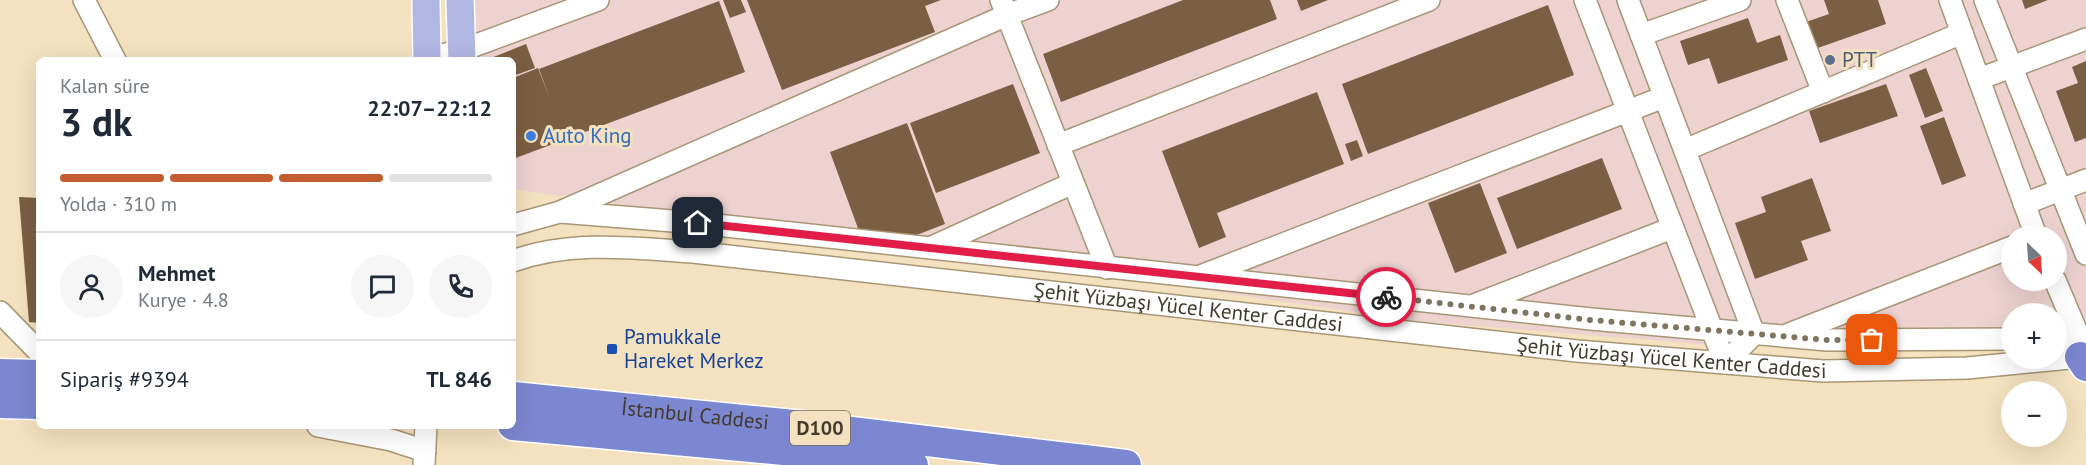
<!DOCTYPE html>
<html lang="tr">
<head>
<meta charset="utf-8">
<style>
	:root { --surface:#fff; --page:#f6f6f7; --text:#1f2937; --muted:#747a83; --line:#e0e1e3; --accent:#c25c2e }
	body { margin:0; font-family:"PT Sans",sans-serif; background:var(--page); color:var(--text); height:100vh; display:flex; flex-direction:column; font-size:22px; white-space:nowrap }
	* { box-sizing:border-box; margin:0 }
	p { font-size:20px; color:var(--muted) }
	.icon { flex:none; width:33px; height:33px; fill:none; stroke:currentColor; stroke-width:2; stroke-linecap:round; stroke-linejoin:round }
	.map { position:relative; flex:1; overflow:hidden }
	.sheet { position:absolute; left:36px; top:57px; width:480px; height:372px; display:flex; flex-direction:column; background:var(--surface); border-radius:9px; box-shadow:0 6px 24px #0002 }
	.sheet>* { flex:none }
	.needle { width:39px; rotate:155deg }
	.tools { position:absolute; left:2001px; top:225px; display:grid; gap:12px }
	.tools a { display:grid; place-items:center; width:66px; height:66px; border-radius:50%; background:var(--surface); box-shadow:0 6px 24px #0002; font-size:30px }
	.pin { position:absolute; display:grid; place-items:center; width:51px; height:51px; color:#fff; margin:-26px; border-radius:12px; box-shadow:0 3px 9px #0006 }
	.courier { position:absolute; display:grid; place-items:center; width:60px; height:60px; margin:-30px; border:4px solid #e11d48; border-radius:50%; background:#fff; color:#222; box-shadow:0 2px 8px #0007 }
	.head em { font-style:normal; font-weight:800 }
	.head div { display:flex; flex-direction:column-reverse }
	.head { display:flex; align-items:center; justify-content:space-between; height:102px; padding:0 24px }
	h1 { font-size:39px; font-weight:800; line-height:45px }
	.bar { display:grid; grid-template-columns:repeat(4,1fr); gap:9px 6px; align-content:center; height:72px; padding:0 24px }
	.bar i { height:8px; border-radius:4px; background:var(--line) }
	.bar .on { background:var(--accent) }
	.bar p { grid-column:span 4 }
	.line { display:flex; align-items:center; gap:15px; padding:0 24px; border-top:2px solid var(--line) }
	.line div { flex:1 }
	.round { display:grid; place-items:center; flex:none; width:63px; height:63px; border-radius:32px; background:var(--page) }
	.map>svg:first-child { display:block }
</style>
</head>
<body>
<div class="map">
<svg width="2086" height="465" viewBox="0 0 2086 465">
	<rect width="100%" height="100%" fill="#f4e1bf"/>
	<path fill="#edd2d0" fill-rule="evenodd" d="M 454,0 L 2086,0 L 2086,346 L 2057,346 L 2056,314 L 2012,314 L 2011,346 L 1724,346 L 1415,321 L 513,189 L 513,60 L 454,60 ZM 2012,236 L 2056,236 L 2056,280 L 2012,280 Z"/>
	<g fill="#7b5f44">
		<polygon points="723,0 741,0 746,12 730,18"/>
		<polygon points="747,0 941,0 925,6 935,32 782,90"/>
		<polygon points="1183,0 1270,0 1277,19 1061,102 1043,54"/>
		<polygon points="1297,0 1328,0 1301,11"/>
		<polygon points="1824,0 1878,0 1886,24 1815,49 1806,22 1829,14"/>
		<polygon points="2022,0 2048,0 2025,9"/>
		<polygon points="719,1 745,72 513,159 513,78 538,68 550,99 539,69"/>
		<polygon points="1548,5 1574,75 1368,154 1342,84"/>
		<polygon points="1748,18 1757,43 1780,35 1788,60 1718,84 1709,58 1688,65 1680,41"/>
		<polygon points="526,44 535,68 513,76 513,60 486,60"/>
		<polygon points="2086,61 2086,138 2075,142 2056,91 2078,83 2072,67"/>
		<polygon points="1926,68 1943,111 1925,118 1909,75"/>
		<polygon points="1013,84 1040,153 936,193 910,123"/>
		<polygon points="1886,84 1898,116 1820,143 1809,111"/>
		<polygon points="1317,92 1344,164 1217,213 1226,237 1199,248 1162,151"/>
		<polygon points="1944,117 1966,176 1942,185 1920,126"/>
		<polygon points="907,123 945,224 909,238 859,231 830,152"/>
		<polygon points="1357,140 1363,156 1351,161 1345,144"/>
		<polygon points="1602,158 1622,209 1517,249 1497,198"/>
		<polygon points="1812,178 1831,231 1801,241 1808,260 1755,279 1735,223 1766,212 1761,197"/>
		<polygon points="1480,183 1507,253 1455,273 1428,203"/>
		<polygon points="19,197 39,198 39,323 29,322"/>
	</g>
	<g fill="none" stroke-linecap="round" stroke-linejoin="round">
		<g stroke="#a89676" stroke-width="24">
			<g id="minor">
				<polyline points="84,0 115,60"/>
				<polyline points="1001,0 1107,268"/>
				<polyline points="1585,0 1725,363 1754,334 1628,0"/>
				<polyline points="1787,0 1823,92"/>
				<polyline points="1950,0 2036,236"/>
				<polyline points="1985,0 2086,254"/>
				<polyline points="1641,35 1740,0"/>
				<polyline points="427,58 460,51 598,0"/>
				<polyline points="1979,79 2086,39"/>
				<polyline points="1058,145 1429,0"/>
				<polyline points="1685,150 1962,33"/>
				<polyline points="2024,204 2086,180"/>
				<polyline points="560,212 698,223 1591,319 1827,340 2012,339"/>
				<polyline points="513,225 560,212 1007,15 1048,0"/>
				<polyline points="932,247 1073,183"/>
				<path id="s1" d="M 513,261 C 571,240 633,248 693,252 L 1577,351 L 1823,371 L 1967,368 L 2080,357"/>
				<polyline points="1203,275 1664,97"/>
				<polyline points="2055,280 2079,337 2056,338"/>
				<polyline points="1474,305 1672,228"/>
				<polyline points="0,312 39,352"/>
				<polyline points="1789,334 2012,247"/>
				<polyline points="318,426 391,440 425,451"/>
				<polyline points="424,464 426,426"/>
			</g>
		</g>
		<g stroke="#fff" stroke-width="30">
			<g id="major">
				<polyline points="426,0 427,60"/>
				<polyline points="460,0 462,60"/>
			</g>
		</g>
		<g stroke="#fff" stroke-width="33">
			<g id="highway">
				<polyline points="2080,357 2086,366"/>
				<polyline points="0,374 39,375"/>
				<path id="s2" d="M 513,397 L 794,425 L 1126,465"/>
				<polyline points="0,403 39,404"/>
				<polyline points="513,425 794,451 913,465"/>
			</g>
		</g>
		<use href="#minor" stroke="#fff" stroke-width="21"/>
		<use href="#major" stroke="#b0b7e3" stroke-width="27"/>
		<use href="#highway" stroke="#7c87d1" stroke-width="30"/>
	</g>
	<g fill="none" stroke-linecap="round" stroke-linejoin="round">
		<polyline stroke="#807460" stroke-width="6" stroke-dasharray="0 10.8" points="1386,297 1591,320 1827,340 1872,340"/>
		<polyline stroke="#e11d48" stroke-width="8" points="698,223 1386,297"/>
	</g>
	<circle fill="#5c6f8a" stroke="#f4e1bf" stroke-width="2" cx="1830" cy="60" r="6"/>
	<circle fill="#3f7fe0" stroke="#f4e1bf" stroke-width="2" cx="531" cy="136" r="6"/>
	<rect fill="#1a4fb4" stroke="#f4e1bf" stroke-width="2" x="606" y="343" width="12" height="12" rx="3"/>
	<g text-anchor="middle" stroke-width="6" stroke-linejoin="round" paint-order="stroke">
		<rect fill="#f4e1bf" stroke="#776c59" stroke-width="1.5" x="790" y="411" width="60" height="34" rx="4.5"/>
		<g font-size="20" font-weight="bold" fill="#423a2d">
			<text x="820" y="435">D100</text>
		</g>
		<g font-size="21" fill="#4e5e75" stroke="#f4e1bf" text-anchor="start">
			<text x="1842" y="67">PTT</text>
		</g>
		<g font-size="21" fill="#366cbe" stroke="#f4e1bf" text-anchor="start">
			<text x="543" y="143">Auto King</text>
		</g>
		<g font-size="21" fill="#423a2d" stroke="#f4e1bf">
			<text dy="7" stroke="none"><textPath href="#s1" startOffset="680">Şehit Yüzbaşı Yücel Kenter Caddesi</textPath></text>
			<text dy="7" stroke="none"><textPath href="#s1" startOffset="1166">Şehit Yüzbaşı Yücel Kenter Caddesi</textPath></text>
			<text dy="7" stroke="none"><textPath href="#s2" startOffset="183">İstanbul Caddesi</textPath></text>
		</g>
		<g font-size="21" fill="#164399" stroke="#f4e1bf" text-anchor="start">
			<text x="624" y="344">Pamukkale<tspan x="624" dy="24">Hareket Merkez</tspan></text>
		</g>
	</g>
</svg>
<div class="tools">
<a><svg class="needle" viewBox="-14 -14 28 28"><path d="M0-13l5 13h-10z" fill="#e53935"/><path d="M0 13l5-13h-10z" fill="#747a83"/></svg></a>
<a>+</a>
<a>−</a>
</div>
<div class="pin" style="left:1872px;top:340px;background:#ea580c"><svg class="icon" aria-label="bag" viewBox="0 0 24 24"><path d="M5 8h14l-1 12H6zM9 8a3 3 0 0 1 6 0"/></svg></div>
<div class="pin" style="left:698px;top:223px;background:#1f2937"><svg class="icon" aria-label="home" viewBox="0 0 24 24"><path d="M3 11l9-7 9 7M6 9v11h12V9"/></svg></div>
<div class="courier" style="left:1386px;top:297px"><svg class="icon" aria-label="bike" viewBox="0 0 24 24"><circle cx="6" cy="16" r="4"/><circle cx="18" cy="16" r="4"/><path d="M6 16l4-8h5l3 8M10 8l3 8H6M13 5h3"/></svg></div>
<section class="sheet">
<div class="head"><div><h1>3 dk</h1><p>Kalan süre</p></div><em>22:07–22:12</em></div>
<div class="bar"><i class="on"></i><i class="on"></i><i class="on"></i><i></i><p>Yolda · 310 m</p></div>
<div class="line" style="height:108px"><a class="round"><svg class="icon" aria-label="person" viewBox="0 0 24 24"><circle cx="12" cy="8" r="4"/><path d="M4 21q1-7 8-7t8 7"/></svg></a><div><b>Mehmet</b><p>Kurye · 4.8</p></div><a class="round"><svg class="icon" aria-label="chat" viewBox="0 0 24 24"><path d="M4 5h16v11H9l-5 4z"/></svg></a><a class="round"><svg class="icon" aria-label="phone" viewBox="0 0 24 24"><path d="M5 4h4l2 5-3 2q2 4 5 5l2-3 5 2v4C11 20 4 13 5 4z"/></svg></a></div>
<div class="line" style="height:78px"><div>Sipariş #9394</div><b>TL 846</b></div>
</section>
</div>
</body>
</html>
